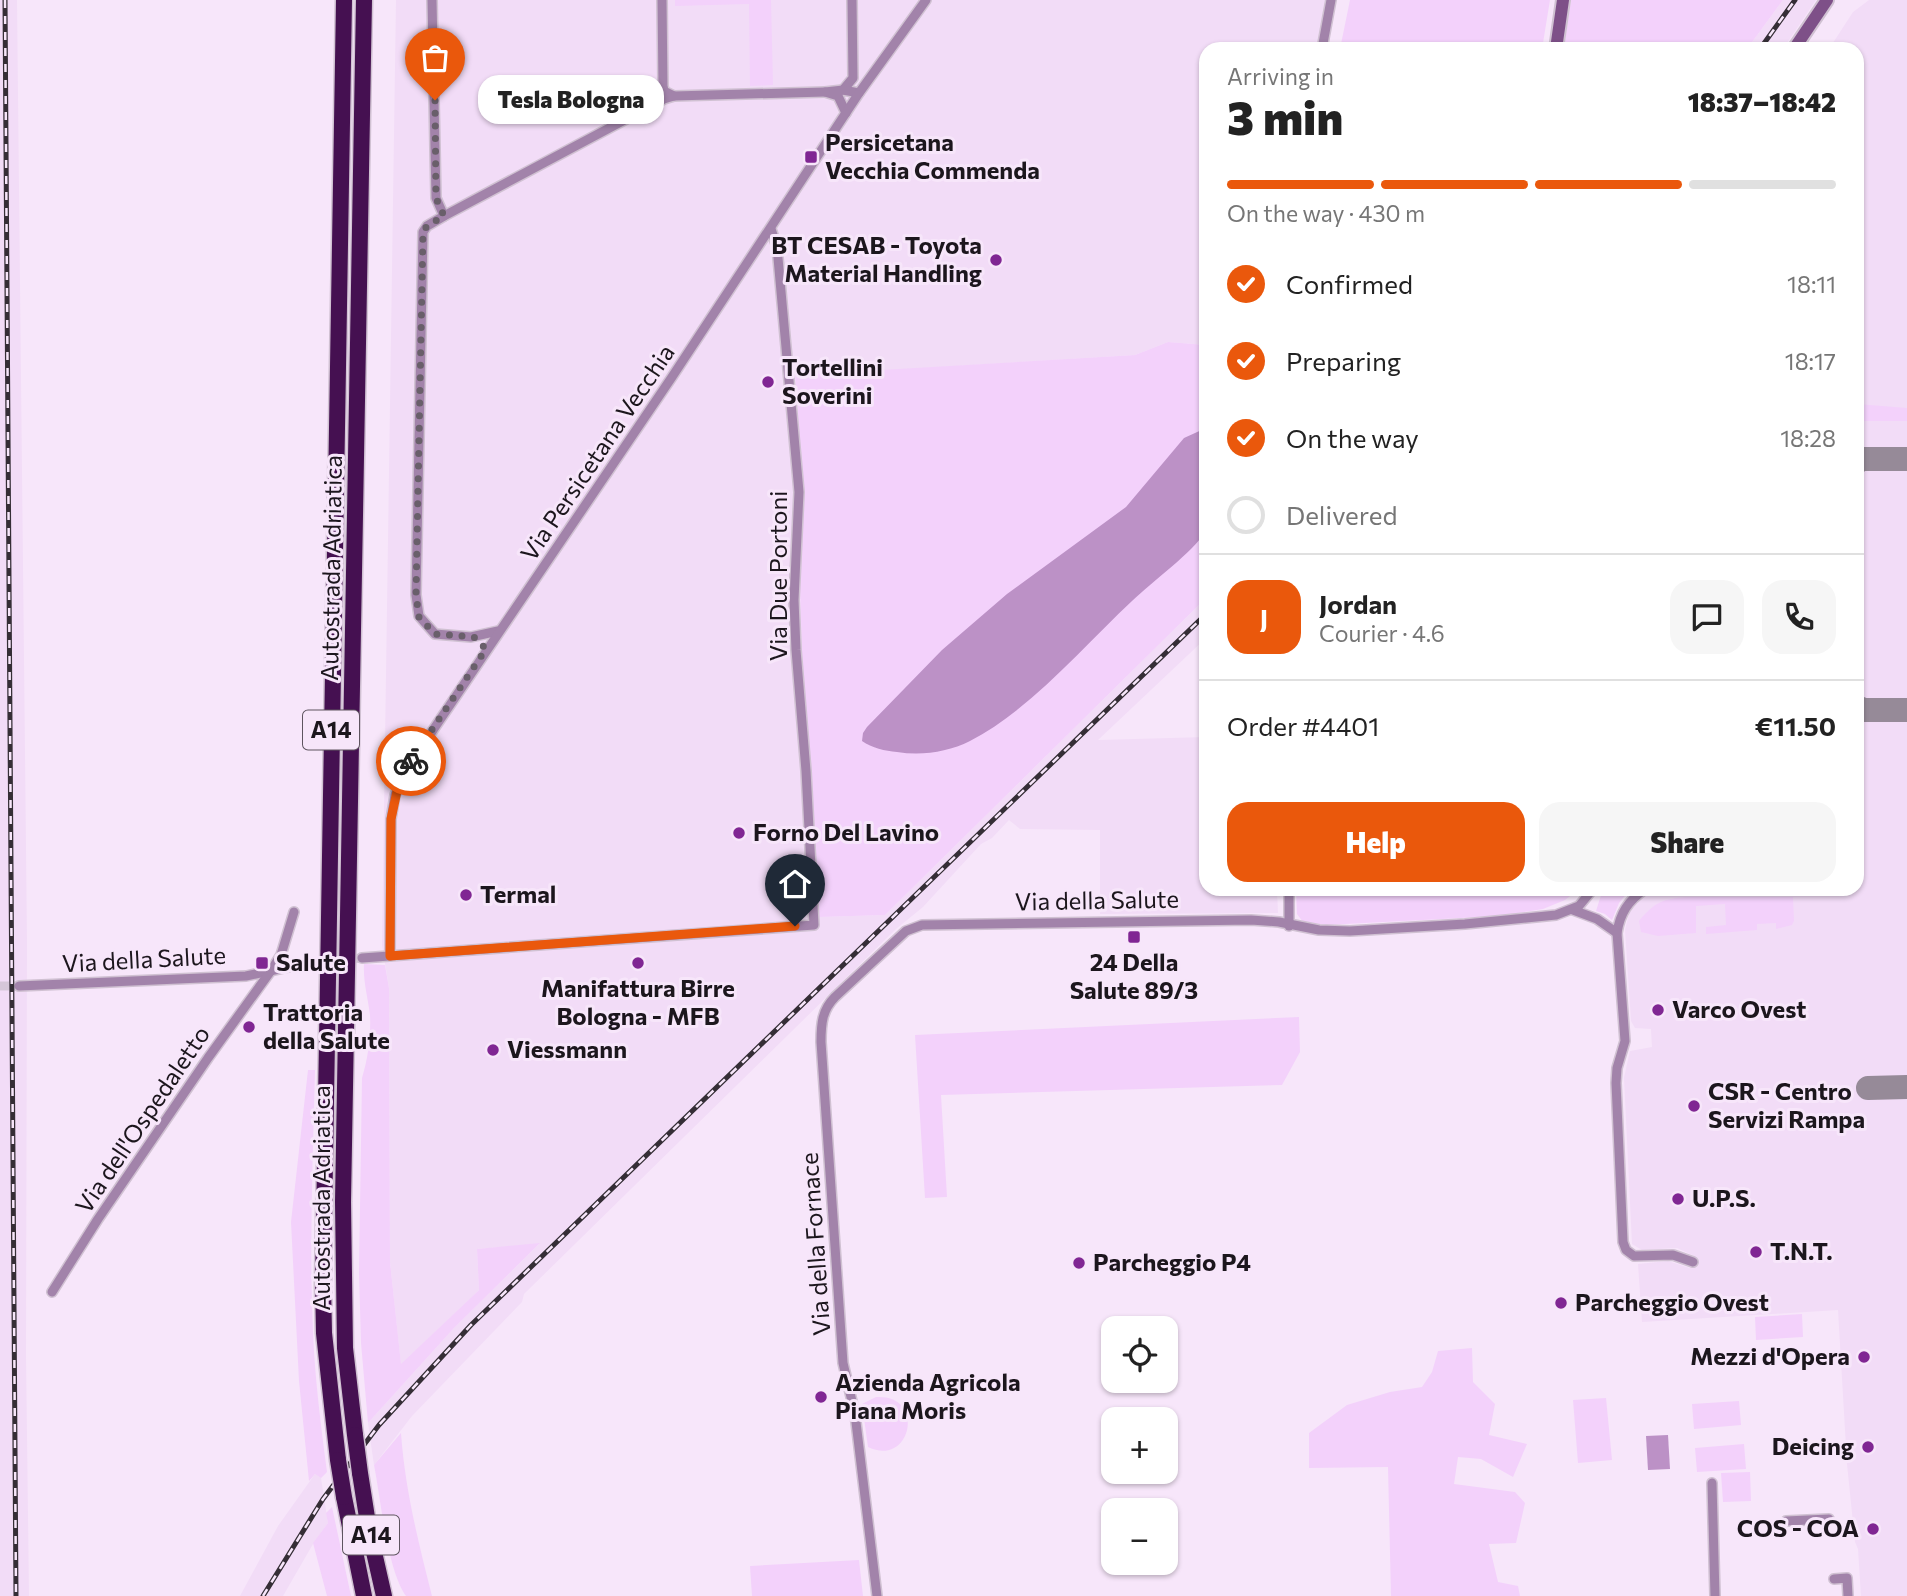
<!DOCTYPE html>
<html lang="en">
<head>
<meta charset="utf-8">
<style>
	:root { --surface:#fff; --page:#f6f6f6; --text:#222; --muted:#767676; --line:#e0e0e0; --accent:#ea580c }
	body { margin:0; font-family:Commissioner,sans-serif; background:var(--page); color:var(--text); height:100vh; display:flex; flex-direction:column; font-size:26px; white-space:nowrap }
	* { box-sizing:border-box; margin:0 }
	p { font-size:23px; color:var(--muted) }
	.icon { flex:none; width:38px; height:38px; fill:none; stroke:currentColor; stroke-width:2; stroke-linecap:round; stroke-linejoin:round }
	.map { position:relative; flex:1; overflow:hidden }
	.details { position:absolute; left:1199px; top:42px; width:665px; height:854px; display:flex; flex-direction:column; background:var(--surface); border-radius:21px; box-shadow:0 2px 5px #0004 }
	.details>* { flex:none }
	.buttons { position:absolute; left:1101px; top:1316px; display:grid; gap:14px }
	.buttons a { display:grid; place-items:center; width:77px; height:77px; border-radius:14px; background:var(--surface); box-shadow:0 2px 5px #0004; font-size:35px }
	.pin { position:absolute; display:grid; place-items:center; width:60px; height:60px; color:#fff; margin:-72px -30px; border-radius:50% 50% 50% 0; rotate:-45deg; box-shadow:0 0 7px #0007 }
	.pin .icon { rotate:45deg }
	.courier { position:absolute; display:grid; place-items:center; width:70px; height:70px; margin:-35px; border:5px solid #ea580c; border-radius:50%; background:#fff; color:#222; box-shadow:0 2px 9px #0007 }
	.bubble { position:absolute; height:49px; border-radius:21px; background:var(--surface); box-shadow:0 2px 5px #0004; font-size:23px; font-weight:800; line-height:49px; text-align:center }
	.headline em { font-style:normal; font-weight:800 }
	.headline div { display:flex; flex-direction:column-reverse }
	.headline { display:flex; align-items:center; justify-content:space-between; height:119px; padding:0 28px }
	h1 { font-size:46px; font-weight:800; line-height:52px }
	.bar { display:grid; grid-template-columns:repeat(4,1fr); gap:10px 7px; align-content:center; height:84px; padding:0 28px }
	.bar i { height:9px; border-radius:5px; background:var(--line) }
	.bar .on { background:var(--accent) }
	.bar p { grid-column:span 4 }
	.line { display:flex; align-items:center; gap:18px; padding:0 28px; border-top:2px solid var(--line) }
	.line div { flex:1 }
	.round { display:grid; place-items:center; flex:none; width:74px; height:74px; border-radius:21px; background:var(--page) }
	ol { padding:0 28px; list-style:none }
	li { display:flex; align-items:center; gap:21px; height:77px }
	li p { margin-inline-start:auto }
	li .icon { padding:7px; border-radius:50%; background:var(--accent); color:#fff; stroke-width:4 }
	li:last-child { color:var(--muted) }
	li i { width:38px; height:38px; border:4px solid var(--line); border-radius:50% }
	.action { display:flex; gap:14px; margin-top:auto; padding:14px 28px }
	.action a { flex:1; height:80px; border-radius:21px; background:var(--accent); color:#fff; font-size:28px; font-weight:800; line-height:80px; text-align:center }
	.action a+a { background:var(--page); color:var(--text) }
	.map>svg:first-child { display:block }
</style>
</head>
<body>
<div class="map">
<svg width="1907" height="1596" viewBox="0 0 1907 1596">
	<rect width="100%" height="100%" fill="#f7e6fa"/>
	<g fill="#f2dcf7">
		<polygon points="0,0 17,0 27,942 26,1355 29,1596 0,1596"/>
		<polygon points="396,0 1326,0 1317,49 1206,49 1206,345 1168,342 1135,355 795,376 803,493 800,589 802,653 819,917 885,915 1206,598 1206,638 1098,740 1206,737 1206,889 1277,889 1278,913 1100,914 1100,830 1020,829 1009,820 992,838 981,844 923,907 896,929 524,1294 522,1302 412,1416 374,1465 368,1423 454,1328 539,1244 477,1249 479,1290 401,1365 390,1262 389,988 382,945"/>
		<polygon points="1783,0 1816,0 1783,49 1747,49"/>
		<polygon points="1869,0 1907,0 1907,1596 1861,1596 1858,1549 1855,1542 1847,1464 1838,1310 1642,1322 1638,1264 1668,1261 1690,1268 1694,1256 1677,1248 1642,1250 1632,1244 1624,1078 1630,1051 1652,1047 1651,1029 1635,1028 1631,1021 1625,930 1629,913 1644,896 1657,889 1857,889 1857,49 1829,49 1853,12"/>
		<polygon points="315,1474 321,1478 328,1523 313,1544 283,1596 240,1596 278,1526"/>
	</g>
	<g fill="#f3d1fb">
		<polygon points="675,0 771,0 773,85 750,86 749,4 675,6"/>
		<polygon points="1350,0 1550,0 1542,49 1340,49"/>
		<polygon points="1571,0 1783,0 1747,49 1564,49"/>
		<polygon points="1168,342 1206,345 1206,598 885,915 819,917 802,653 800,589 803,493 795,375 1135,355"/>
		<polygon points="1857,404 1907,408 1907,421 1857,421"/>
		<polygon points="1296,889 1579,889 1565,900 1543,909 1500,916 1326,925 1303,922 1297,914"/>
		<polygon points="1603,889 1630,889 1619,903 1612,920 1605,914 1596,911"/>
		<path d="M 1687,897 L 1793,897 L 1794,921 L 1792,925 L 1776,929 L 1776,923 L 1757,924 L 1757,930 L 1706,934 L 1706,927 L 1726,925 L 1725,904 L 1696,906 L 1696,933 L 1658,936 L 1641,932 L 1639,921 C 1655,902 1662,899 1687,897 Z"/>
		<path d="M 364,964 L 385,965 L 389,988 L 390,1262 L 401,1364 L 479,1290 L 477,1249 L 540,1243 L 454,1328 L 368,1423 L 361,1343 L 359,1273 L 362,1078 C 368,1058 371,1037 370,1015 C 368,998 363,982 364,964 Z"/>
		<polygon points="1299,1017 1300,1052 1282,1085 941,1095 947,1197 925,1198 915,1035"/>
		<path d="M 308,1070 L 315,1070 C 313,1157 309,1246 313,1333 C 315,1380 321,1426 327,1472 L 321,1478 L 315,1474 L 309,1481 L 299,1381 L 291,1222 Z"/>
		<polygon points="1802,1314 1803,1337 1756,1340 1755,1317"/>
		<polygon points="1472,1348 1473,1382 1495,1404 1489,1435 1527,1444 1513,1477 1481,1459 1458,1457 1454,1484 1515,1492 1525,1503 1516,1543 1489,1544 1498,1582 1518,1586 1520,1596 1391,1596 1388,1467 1309,1468 1309,1433 1347,1405 1390,1392 1422,1387 1432,1372 1438,1351"/>
		<path d="M 876,1397 C 927,1394 911,1468 868,1447 L 862,1404 Z"/>
		<polygon points="1606,1398 1612,1460 1578,1463 1573,1400"/>
		<polygon points="1739,1401 1741,1425 1694,1429 1692,1404"/>
		<path d="M 401,1433 C 405,1489 418,1541 432,1596 L 406,1596 C 387,1569 381,1500 374,1465 Z"/>
		<polygon points="1744,1444 1746,1469 1697,1472 1695,1448"/>
		<polygon points="1750,1472 1751,1501 1723,1502 1721,1473"/>
		<polygon points="332,1507 351,1596 327,1596 313,1543 328,1523 326,1513"/>
		<polygon points="859,1560 863,1596 752,1596 750,1566"/>
	</g>
	<g fill="#bc91c6">
		<path d="M 1206,428 L 1206,531 C 1192,553 1153,581 1132,601 C 1084,646 1029,711 970,741 C 948,752 922,756 897,752 C 885,751 872,748 862,741 L 863,733 L 867,727 L 942,650 L 1007,594 L 1126,507 L 1184,438 Z"/>
		<polygon points="1668,1435 1670,1469 1648,1470 1646,1436"/>
	</g>
	<g fill="none" stroke-linecap="round" stroke-linejoin="round">
		<g stroke="#968a98" stroke-width="24">
			<polyline points="1857,462 1862,459 1907,459"/>
			<polyline points="1857,707 1864,710 1907,710"/>
			<polyline points="1868,1088 1907,1087"/>
		</g>
		<g stroke="#d6c7d9" stroke-width="9" stroke-dasharray="9 4.5" stroke-linecap="butt">
			<polyline points="312,962 362,958"/>
			<polyline points="0,986 19,986"/>
		</g>
		<g stroke="#d0c1d2" stroke-width="12">
			<g id="street">
				<polyline points="432,0 436,198 444,216"/>
				<polyline points="662,0 663,86 664,91 674,96"/>
				<polyline points="1322,49 1331,0"/>
				<polyline points="843,90 853,78 852,0"/>
				<polyline points="846,113 838,96 825,92 843,90 859,93"/>
				<polyline points="498,631 471,637 435,634 419,616 416,595 423,232 427,226 444,216 664,99 674,96 825,92"/>
				<path d="M 1645,889 C 1628,901 1620,913 1617,933 L 1625,1041 L 1617,1068 L 1616,1083 L 1623,1242 L 1626,1250 L 1634,1256 L 1673,1255 L 1693,1262"/>
				<polyline points="1573,910 1597,919 1617,933"/>
				<polyline points="1289,926 1289,889"/>
				<polyline points="390,956 391,819 395,795 406,770 672,377 859,93 926,0"/>
				<polyline points="362,958 814,925 806,771 796,650 794,600 799,492 777,247 771,229"/>
				<polyline points="19,986 246,976 312,962"/>
				<polyline points="52,1292 98,1219 208,1058 270,972 281,955 294,912"/>
				<polyline points="1712,1483 1715,1596"/>
				<polyline points="1786,1521 1829,1519"/>
				<polyline points="1834,1579 1847,1578 1848,1596"/>
				<path d="M 877,1596 L 855,1414 L 843,1363 L 821,1042 C 821,1024 822,1010 835,997 L 906,931 L 922,925 L 1251,920 L 1279,922 L 1319,930 L 1350,931 L 1465,924 L 1556,915 L 1579,906 L 1593,889"/>
			</g>
		</g>
		<g stroke="#d0c1d2" stroke-width="16">
			<g id="secondary">
				<polyline points="1556,49 1563,0"/>
				<polyline points="1794,49 1827,0"/>
			</g>
		</g>
		<g stroke="#d0c1d2" stroke-width="19">
			<g id="highway">
				<polyline points="355,1435 345,1348 343,1202 364,0"/>
				<polyline points="338,1460 324,1333 323,1284 344,0"/>
				<polyline points="360,1473 369,1530 384,1596"/>
				<polyline points="344,1497 364,1596"/>
			</g>
		</g>
		<use href="#street" stroke="#a283aa" stroke-width="9"/>
		<use href="#secondary" stroke="#7e5088" stroke-width="12"/>
		<use href="#highway" stroke="#451051" stroke-width="16"/>
		<g stroke="#352e36" stroke-width="5">
			<g id="rail">
				<polyline points="5,0 16,1596"/>
				<polyline points="1760,49 1795,0"/>
				<polyline points="263,1596 323,1499 379,1425 471,1325 1206,614"/>
			</g>
		</g>
		<use href="#rail" stroke="#f7e6fa" stroke-width="2.5" stroke-dasharray="8" stroke-linecap="butt"/>
		<g stroke="#d0c1d2" stroke-width="19" stroke-linecap="butt">
			<g id="highway-bridge">
				<polyline points="355,1435 360,1473"/>
				<polyline points="338,1460 344,1497"/>
			</g>
		</g>
		<use href="#highway-bridge" stroke="#451051" stroke-width="16"/>
	</g>
	<g fill="none" stroke-linecap="round" stroke-linejoin="round">
		<polyline stroke="#695f6a" stroke-width="7" stroke-dasharray="0 12.6" points="411,761 486,649 474,637 435,634 419,617 416,595 423,232 427,226 444,216 436,198 435,100"/>
		<polyline stroke="#ea580c" stroke-width="9" points="411,761 399,782 391,819 390,956 795,926"/>
	</g>
	<g fill="#802693" stroke="#f7e6fa" stroke-width="2.5">
		<rect x="804" y="150" width="14" height="14" rx="3.5"/>
		<circle cx="996" cy="260" r="7"/>
		<circle cx="768" cy="382" r="7"/>
		<circle cx="739" cy="833" r="7"/>
		<circle cx="466" cy="895" r="7"/>
		<rect x="1127" y="930" width="14" height="14" rx="3.5"/>
		<rect x="255" y="956" width="14" height="14" rx="3.5"/>
		<circle cx="638" cy="963" r="7"/>
		<circle cx="1658" cy="1010" r="7"/>
		<circle cx="249" cy="1027" r="7"/>
		<circle cx="493" cy="1050" r="7"/>
		<circle cx="1694" cy="1106" r="7"/>
		<circle cx="1678" cy="1199" r="7"/>
		<circle cx="1756" cy="1252" r="7"/>
		<circle cx="1079" cy="1263" r="7"/>
		<circle cx="1561" cy="1303" r="7"/>
		<circle cx="1864" cy="1357" r="7"/>
		<circle cx="821" cy="1397" r="7"/>
		<circle cx="1868" cy="1447" r="7"/>
		<circle cx="1873" cy="1529" r="7"/>
	</g>
	<g text-anchor="middle" stroke-width="6" stroke-linejoin="round" paint-order="stroke">
		<g fill="#f7e6fa" stroke="#5e545f" stroke-width="2">
			<rect x="303" y="710.5" width="56" height="39" rx="5"/>
			<rect x="343" y="1515.5" width="56" height="39" rx="5"/>
		</g>
		<g font-size="23" font-weight="bold" fill="#1c161d">
			<text x="331" y="738">A14</text>
			<text x="371" y="1543">A14</text>
		</g>
		<g font-size="24" font-weight="bold" fill="#1c161d" stroke="#f7e6fa" text-anchor="start">
			<text x="825" y="151">Persicetana<tspan x="825" dy="28">Vecchia Commenda</tspan></text>
			<text x="982" y="254" text-anchor="end">BT CESAB - Toyota<tspan x="982" dy="28">Material Handling</tspan></text>
			<text x="782" y="376">Tortellini<tspan x="782" dy="28">Soverini</tspan></text>
			<text x="753" y="841">Forno Del Lavino</text>
			<text x="480" y="903">Termal</text>
			<text x="276" y="971">Salute</text>
			<text x="1134" y="971" text-anchor="middle">24 Della<tspan x="1134" dy="28">Salute 89/3</tspan></text>
			<text x="638" y="997" text-anchor="middle">Manifattura Birre<tspan x="638" dy="28">Bologna - MFB</tspan></text>
			<text x="1672" y="1018">Varco Ovest</text>
			<text x="263" y="1021">Trattoria<tspan x="263" dy="28">della Salute</tspan></text>
			<text x="507" y="1058">Viessmann</text>
			<text x="1708" y="1100">CSR - Centro<tspan x="1708" dy="28">Servizi Rampa</tspan></text>
			<text x="1692" y="1207">U.P.S.</text>
			<text x="1770" y="1260">T.N.T.</text>
			<text x="1093" y="1271">Parcheggio P4</text>
			<text x="1575" y="1311">Parcheggio Ovest</text>
			<text x="1850" y="1365" text-anchor="end">Mezzi d'Opera</text>
			<text x="835" y="1391">Azienda Agricola<tspan x="835" dy="28">Piana Moris</tspan></text>
			<text x="1854" y="1455" text-anchor="end">Deicing</text>
			<text x="1859" y="1537" text-anchor="end">COS - COA</text>
		</g>
		<g font-size="24" fill="#1c161d" stroke="#f7e6fa">
			<text transform="translate(598 453) rotate(-56)" y="8">Via Persicetana Vecchia</text>
			<text transform="translate(332 568) rotate(-89)" y="8">Autostrada Adriatica</text>
			<text transform="translate(779 576) rotate(-90)" y="8">Via Due Portoni</text>
			<text transform="translate(1097 901) rotate(-1)" y="8">Via della Salute</text>
			<text transform="translate(144 960) rotate(-3)" y="8">Via della Salute</text>
			<text transform="translate(143 1120) rotate(-56)" y="8">Via dell'Ospedaletto</text>
			<text transform="translate(322 1198) rotate(-90)" y="8">Autostrada Adriatica</text>
			<text transform="translate(816 1244) rotate(-94)" y="8">Via della Fornace</text>
		</g>
	</g>
</svg>
<div class="buttons">
<a><svg class="icon" aria-label="locate" viewBox="0 0 24 24"><circle cx="12" cy="12" r="6"/><path d="M12 2v4M12 18v4M2 12h4M18 12h4"/></svg></a>
<a>+</a>
<a>−</a>
</div>
<div class="pin" style="left:435px;top:100px;background:#ea580c"><svg class="icon" aria-label="bag" viewBox="0 0 24 24"><path d="M5 8h14l-1 12H6zM9 8a3 3 0 0 1 6 0"/></svg></div>
<div class="pin" style="left:795px;top:926px;background:#1f2937"><svg class="icon" aria-label="home" viewBox="0 0 24 24"><path d="M3 11l9-7 9 7M6 9v11h12V9"/></svg></div>
<div class="courier" style="left:411px;top:761px"><svg class="icon" aria-label="bike" viewBox="0 0 24 24"><circle cx="6" cy="16" r="4"/><circle cx="18" cy="16" r="4"/><path d="M6 16l4-8h5l3 8M10 8l3 8H6M13 5h3"/></svg></div>
<div class="bubble" style="left:478px;top:75px;width:186px">Tesla Bologna</div>
<section class="details">
<div class="headline"><div><h1>3 min</h1><p>Arriving in</p></div><em>18:37–18:42</em></div>
<div class="bar"><i class="on"></i><i class="on"></i><i class="on"></i><i></i><p>On the way · 430 m</p></div>
<ol>
<li><svg class="icon" aria-label="check" viewBox="0 0 24 24"><path d="M5 12l5 5 9-10"/></svg>Confirmed<p>18:11</p></li>
<li><svg class="icon" aria-label="check" viewBox="0 0 24 24"><path d="M5 12l5 5 9-10"/></svg>Preparing<p>18:17</p></li>
<li><svg class="icon" aria-label="check" viewBox="0 0 24 24"><path d="M5 12l5 5 9-10"/></svg>On the way<p>18:28</p></li>
<li><i></i>Delivered</li>
</ol>
<div class="line" style="height:126px"><b class="round" style="background:var(--accent);color:#fff">J</b><div><b>Jordan</b><p>Courier · 4.6</p></div><a class="round"><svg class="icon" aria-label="chat" viewBox="0 0 24 24"><path d="M4 5h16v11H9l-5 4z"/></svg></a><a class="round"><svg class="icon" aria-label="phone" viewBox="0 0 24 24"><path d="M5 4h4l2 5-3 2q2 4 5 5l2-3 5 2v4C11 20 4 13 5 4z"/></svg></a></div>
<div class="line" style="height:91px"><div>Order #4401</div><b>€11.50</b></div>
<div class="action"><a>Help</a><a>Share</a></div>
</section>
</div>
</body>
</html>
